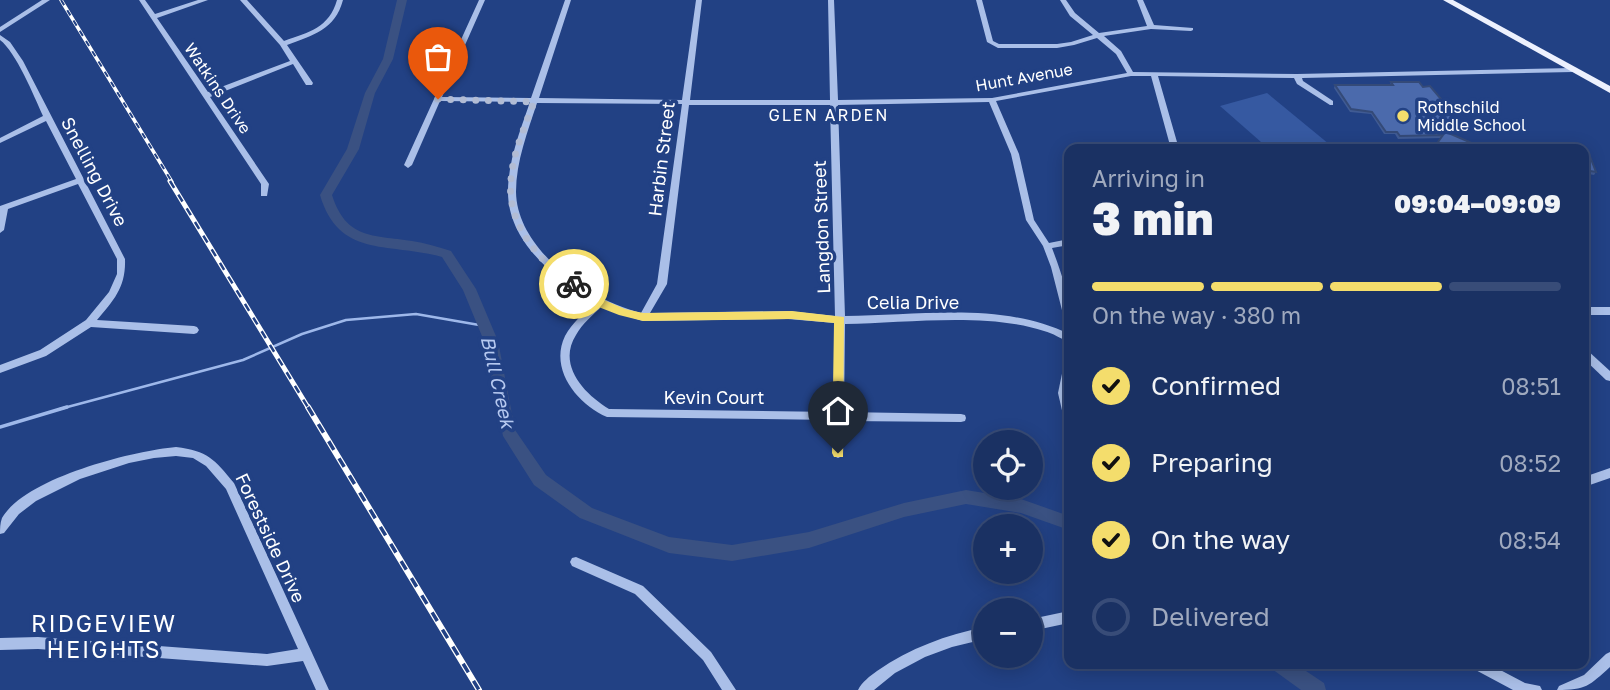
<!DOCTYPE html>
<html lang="en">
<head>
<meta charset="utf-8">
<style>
	:root { --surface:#1a3163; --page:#233969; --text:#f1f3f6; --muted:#9fa9be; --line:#384c78; --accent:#f4dd6c }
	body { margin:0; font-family:"Golos Text",sans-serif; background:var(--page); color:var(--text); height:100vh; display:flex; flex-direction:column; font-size:26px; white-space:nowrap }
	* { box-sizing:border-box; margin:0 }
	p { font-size:23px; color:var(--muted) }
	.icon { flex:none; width:38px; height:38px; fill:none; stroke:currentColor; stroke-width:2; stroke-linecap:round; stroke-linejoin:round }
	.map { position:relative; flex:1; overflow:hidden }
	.details { position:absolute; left:1064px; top:144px; width:525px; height:525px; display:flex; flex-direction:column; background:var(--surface); border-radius:14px; box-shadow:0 4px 18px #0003,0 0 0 2px var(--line) }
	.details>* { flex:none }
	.tools { position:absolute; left:973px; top:430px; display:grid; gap:14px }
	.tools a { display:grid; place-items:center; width:70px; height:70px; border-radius:50%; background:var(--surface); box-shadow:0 4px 18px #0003,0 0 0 2px var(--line); font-size:35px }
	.pin { position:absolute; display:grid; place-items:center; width:60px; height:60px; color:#fff; margin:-72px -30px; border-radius:50% 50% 50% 0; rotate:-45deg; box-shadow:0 0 7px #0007 }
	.pin .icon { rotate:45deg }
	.courier { position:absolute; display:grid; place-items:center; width:70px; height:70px; margin:-35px; border:5px solid #f4dd6c; border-radius:50%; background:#fff; color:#222; box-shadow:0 2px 9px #0007 }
	.head em { font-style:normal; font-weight:800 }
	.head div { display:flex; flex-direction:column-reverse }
	.head { display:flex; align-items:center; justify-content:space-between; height:119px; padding:0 28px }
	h1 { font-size:46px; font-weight:800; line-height:52px }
	.bar { display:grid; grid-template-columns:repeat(4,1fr); gap:10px 7px; align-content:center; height:84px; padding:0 28px }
	.bar i { height:9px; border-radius:5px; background:var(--line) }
	.bar .selected { background:var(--accent) }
	.bar p { grid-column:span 4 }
	ol { padding:0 28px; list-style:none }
	li { display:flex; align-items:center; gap:21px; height:77px }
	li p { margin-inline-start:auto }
	li .icon { padding:7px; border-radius:50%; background:var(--accent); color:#111; stroke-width:4 }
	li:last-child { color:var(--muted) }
	li i { width:38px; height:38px; border:4px solid var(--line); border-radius:50% }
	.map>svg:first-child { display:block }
</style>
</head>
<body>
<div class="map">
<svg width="1610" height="690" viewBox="0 0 1610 690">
	<rect width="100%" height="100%" fill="#224184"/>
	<polygon fill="#3659a1" points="1267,93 1335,149 1269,149 1220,106"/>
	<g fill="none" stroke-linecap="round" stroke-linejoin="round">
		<polyline stroke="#9eb8ea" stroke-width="2.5" points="60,409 243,360 302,334 346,320 416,314 485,326"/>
		<polyline stroke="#9eb8ea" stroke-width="3.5" points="0,427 67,407"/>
		<g fill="#3a5182" fill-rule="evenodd">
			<path d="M 397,0 L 407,0 L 393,59 L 375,93 L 359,149 L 332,195 C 346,239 372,235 412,241 C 425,243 438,247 451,251 L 476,289 L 498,341 L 515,430 L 546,475 L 592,508 L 669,537 L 732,545 L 809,532 L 904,503 L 966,490 L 1021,499 L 1069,516 L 1069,530 L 1021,513 L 966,504 L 904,517 L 809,548 L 732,561 L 669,553 L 580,518 L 534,485 L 503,436 L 484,341 L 463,290 L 442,257 C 389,242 339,259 320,195 L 347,149 L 365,93 L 383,59 Z"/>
			<polygon points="1269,663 1294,663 1324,683 1326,690 1301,690 1272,669"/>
		</g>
		<g fill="#aabfe8" fill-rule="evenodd">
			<polygon points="42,0 50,0 0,32 0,27"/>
			<path d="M 139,0 L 145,0 L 155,14 L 198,0 L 208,0 L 157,18 L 208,92 L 290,61 L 280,45 L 240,0 L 247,0 L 284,41 C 309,32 329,28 337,0 L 343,0 C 335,30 313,35 287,45 L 313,83 L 312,85 L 306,85 L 293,64 L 210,97 L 269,184 L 267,196 L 261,196 L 261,184 Z"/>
			<path d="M 479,0 L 485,0 L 442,97 L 531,98 L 565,0 L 571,0 L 539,98 L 682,100 L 696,0 L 702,0 L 690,100 L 830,100 L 828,0 L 834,0 L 838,100 L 992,98 L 1127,73 L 1116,54 L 1097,38 L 1074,45 L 1057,48 L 998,48 L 987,42 L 976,0 L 982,0 L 993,41 L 999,44 L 1057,44 L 1071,42 L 1093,35 L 1070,16 L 1060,0 L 1066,0 L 1075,13 L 1099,33 L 1147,26 L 1137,0 L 1143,0 L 1154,25 L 1193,28 L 1193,30 L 1191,31 L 1151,29 L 1104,36 L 1121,51 L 1133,72 L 1297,74 L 1573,68 L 1577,70 L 1573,72 L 1302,78 L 1303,81 L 1333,101 L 1333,105 L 1330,105 L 1297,84 L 1294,78 L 1158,76 L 1179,149 L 1171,149 L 1151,76 L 1131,76 L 996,101 L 1019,154 L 1034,220 L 1049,243 L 1069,239 L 1069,245 L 1052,248 C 1061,272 1070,296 1069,322 L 1064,318 L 1051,267 L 1043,246 L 1026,220 L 1011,154 L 989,102 L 838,105 L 845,316 C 918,316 1001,301 1069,334 L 1069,342 C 1061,339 1053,333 1044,331 C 988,312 904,323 845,324 L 844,412 L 961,414 L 965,415 L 966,418 L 965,421 L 961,422 L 844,421 L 843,453 L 842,456 L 838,458 L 834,456 L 833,453 L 833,420 L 607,417 C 577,404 549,369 565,336 C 572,323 584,313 595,302 C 555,279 508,242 508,192 C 508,161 520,131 530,102 L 440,101 L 412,165 L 408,168 L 404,165 ZM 537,103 L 682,104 L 657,284 L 641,313 C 589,300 517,250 516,192 C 516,161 528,131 537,103 ZM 689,105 L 830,105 L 835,316 L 788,311 L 650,313 L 667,284 ZM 602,306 L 617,313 L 643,321 L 788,319 L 835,323 L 834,412 L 609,409 C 584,394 557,365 576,335 C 582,324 593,315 602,306 Z"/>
			<path d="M 0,35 L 10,42 L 23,61 L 125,259 C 126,287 114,300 97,320 L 194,326 L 197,327 L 199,330 L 197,333 L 194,334 L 91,327 L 46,356 L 0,373 L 0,365 L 40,350 L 86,320 L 109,292 L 117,274 L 117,259 L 78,184 L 8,209 L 4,230 L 0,233 L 0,206 L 76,179 L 46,121 L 0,143 L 0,138 L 43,116 C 34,96 16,52 0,40 Z"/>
			<rect x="1584" y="307" width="26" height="8"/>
			<polygon points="1584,349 1587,350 1610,371 1610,381 1606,380 1584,359"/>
			<polygon points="1069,360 1069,423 1065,422 1064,419 1058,393 1064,364 1066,361"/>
			<path d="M 176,447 C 208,451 214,459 234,483 L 329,690 L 316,690 L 303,661 L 267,666 L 38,649 L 0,650 L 0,638 L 38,637 L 267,654 L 298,649 L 226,489 L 206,466 L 193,458 L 176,456 L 154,458 L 129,463 L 80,479 L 36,501 L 19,514 L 4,533 L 0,534 C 0,529 0,523 2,518 C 25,478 132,451 176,447 Z"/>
			<polygon points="1610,468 1610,478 1584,487 1584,477"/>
			<polygon points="576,557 643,586 711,652 736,690 722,690 703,660 635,594 572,566 570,562 572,558"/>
			<polygon points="1069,611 1069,623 1031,631 1031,619"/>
			<path d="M 985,627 L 985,639 L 952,647 L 925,657 L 895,673 L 874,690 L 858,690 C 862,682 870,676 877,671 C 910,648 946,635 985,627 Z"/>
			<path d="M 1610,652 L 1610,667 C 1589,686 1586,690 1557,690 L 1559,686 L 1584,675 L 1606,654 Z"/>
			<polygon points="1468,663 1487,663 1525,683 1540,686 1542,690 1513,690 1470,667"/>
		</g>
		<polygon fill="#edf1fe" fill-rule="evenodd" points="1443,0 1453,0 1610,86 1610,93"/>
		<g stroke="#fff" stroke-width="3.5">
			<polyline id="rail-far2" points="61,0 172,182"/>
		</g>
		<g stroke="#fff" stroke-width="5">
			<polyline id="rail-far1" points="170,181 309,409"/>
		</g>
		<g stroke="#fff" stroke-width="6">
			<polyline id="rail" points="308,407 479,690"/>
		</g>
		<use href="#rail-far2" stroke="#224184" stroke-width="2" stroke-dasharray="6" stroke-linecap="butt"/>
		<use href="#rail-far1" stroke="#224184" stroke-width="2.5" stroke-dasharray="8" stroke-linecap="butt"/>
		<use href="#rail" stroke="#224184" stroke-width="3.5" stroke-dasharray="10" stroke-linecap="butt"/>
	</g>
	<g fill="#405b94">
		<polygon points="1391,82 1423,87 1468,131 1466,134 1451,134 1441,138 1398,139 1395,134 1384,134 1371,114 1350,112 1334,88 1335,85 1390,85"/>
		<polygon points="1584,153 1596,172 1594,175 1584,173"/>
	</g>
	<g fill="#4b6aac" stroke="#344a78" stroke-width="2">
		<polygon points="1391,82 1419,82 1423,87 1430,86 1468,131 1444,131 1474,144 1478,149 1433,149 1443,135 1400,136 1397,132 1386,132 1372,112 1351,109 1335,85 1393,85"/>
		<polygon points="1584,153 1589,154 1596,172 1584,170"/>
	</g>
	<polygon fill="#f4dd6c" points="574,280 604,300 625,309 643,313 792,311 844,317 843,457 834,457 832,453 834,323 792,319 643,321 619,315 596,306 570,287 569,284"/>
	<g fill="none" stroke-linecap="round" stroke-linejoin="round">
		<path stroke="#b2bcd4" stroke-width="7" stroke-dasharray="0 12.6" d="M 438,99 L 534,102 C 525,126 513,153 511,179 C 506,224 539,262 574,284"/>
	</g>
	<circle fill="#f4dd6c" stroke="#224184" stroke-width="2.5" cx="1403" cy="116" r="7"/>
	<g text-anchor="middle" stroke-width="7" stroke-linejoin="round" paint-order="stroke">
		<g font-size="16" fill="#fff" stroke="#224184">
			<text transform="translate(1024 77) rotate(-10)" y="6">Hunt Avenue</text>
			<text transform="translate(218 88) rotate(56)" y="6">Watkins Drive</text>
		</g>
		<g font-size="16" fill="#fff" stroke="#224184" text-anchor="start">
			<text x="1417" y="113">Rothschild<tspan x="1417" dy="18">Middle School</tspan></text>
		</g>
		<g font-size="16" letter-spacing="2" fill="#fff" stroke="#224184">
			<text x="829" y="121">GLEN ARDEN</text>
		</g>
		<g font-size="18" fill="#fff" stroke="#224184">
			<text transform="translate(662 159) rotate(-83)" y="6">Harbin Street</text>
			<text transform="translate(94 172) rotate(62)" y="6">Snelling Drive</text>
			<text transform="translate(822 227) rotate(-92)" y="6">Langdon Street</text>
			<text x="913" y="309">Celia Drive</text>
			<text x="714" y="404">Kevin Court</text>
			<text transform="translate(270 538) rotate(65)" y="6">Forestside Drive</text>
		</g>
		<g font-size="19" font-style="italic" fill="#b6c9f0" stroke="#224184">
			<text transform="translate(498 382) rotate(77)" y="7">Bull Creek</text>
		</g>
		<g font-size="23" letter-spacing="2" fill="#fff" stroke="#224184">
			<text x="104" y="632">RIDGEVIEW<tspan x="104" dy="26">HEIGHTS</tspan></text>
		</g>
	</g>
</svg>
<div class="tools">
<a><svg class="icon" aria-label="locate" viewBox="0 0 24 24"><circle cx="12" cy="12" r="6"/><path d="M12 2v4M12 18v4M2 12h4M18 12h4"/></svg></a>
<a>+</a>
<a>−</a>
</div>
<div class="pin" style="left:438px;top:99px;background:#ea580c"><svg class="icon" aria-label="bag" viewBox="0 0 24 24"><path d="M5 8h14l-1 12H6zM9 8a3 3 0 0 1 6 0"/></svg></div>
<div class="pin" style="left:838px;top:453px;background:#1f2937"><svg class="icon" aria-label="home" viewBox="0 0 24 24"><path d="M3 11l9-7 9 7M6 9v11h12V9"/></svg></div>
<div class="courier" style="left:574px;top:284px"><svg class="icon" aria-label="bike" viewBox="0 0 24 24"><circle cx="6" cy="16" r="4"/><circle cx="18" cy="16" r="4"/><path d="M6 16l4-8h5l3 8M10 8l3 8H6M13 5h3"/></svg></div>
<section class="details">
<div class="head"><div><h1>3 min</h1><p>Arriving in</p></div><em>09:04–09:09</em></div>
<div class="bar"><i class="selected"></i><i class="selected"></i><i class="selected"></i><i></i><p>On the way · 380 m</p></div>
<ol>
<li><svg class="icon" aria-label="check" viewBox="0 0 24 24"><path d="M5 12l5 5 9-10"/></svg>Confirmed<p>08:51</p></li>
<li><svg class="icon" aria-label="check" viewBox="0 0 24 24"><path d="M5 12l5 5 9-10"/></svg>Preparing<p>08:52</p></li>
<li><svg class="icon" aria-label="check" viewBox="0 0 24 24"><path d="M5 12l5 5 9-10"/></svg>On the way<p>08:54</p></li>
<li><i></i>Delivered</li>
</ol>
</section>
</div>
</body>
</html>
